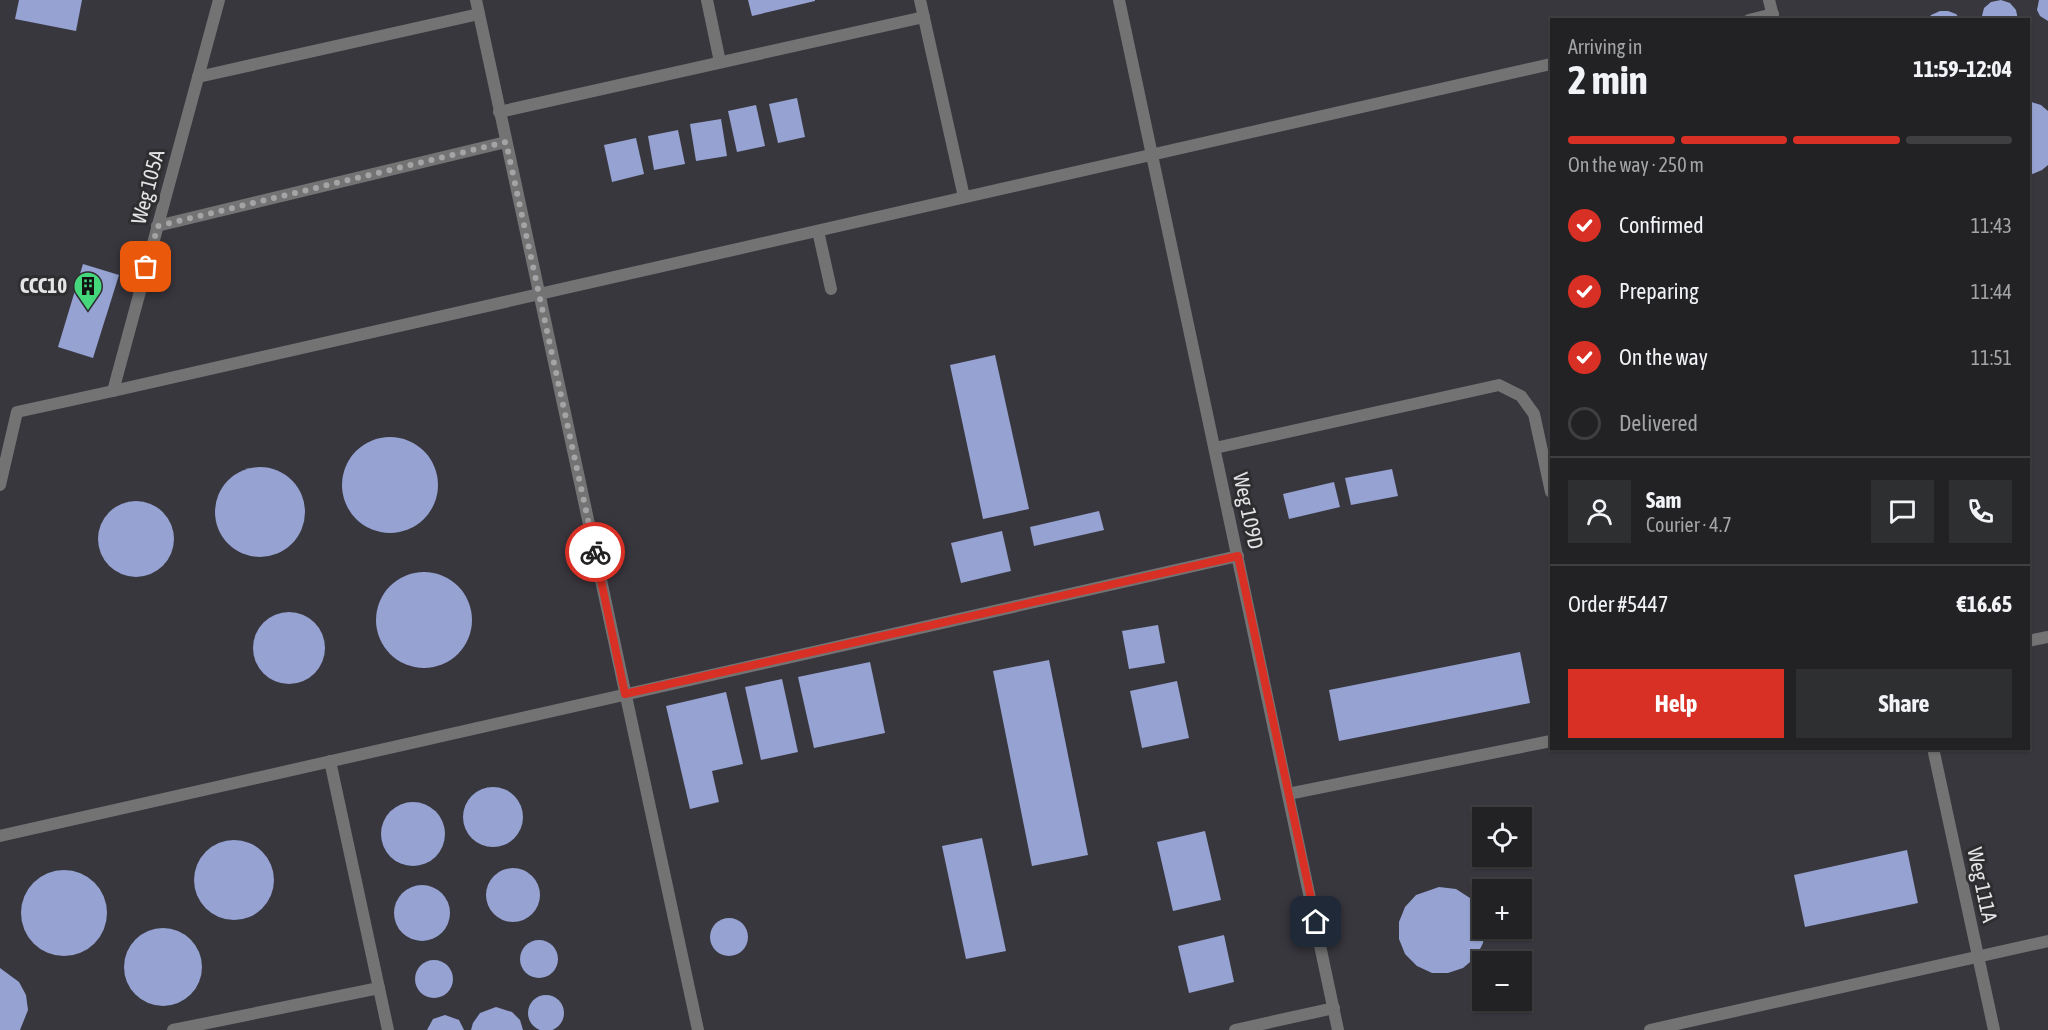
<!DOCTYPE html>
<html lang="en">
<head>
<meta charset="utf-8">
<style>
	:root { --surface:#222224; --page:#2e2f31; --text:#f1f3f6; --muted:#a2a4a6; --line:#3f3f41; --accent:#d93025 }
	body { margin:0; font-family:"Asap Condensed",sans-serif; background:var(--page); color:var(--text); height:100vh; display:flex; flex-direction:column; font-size:22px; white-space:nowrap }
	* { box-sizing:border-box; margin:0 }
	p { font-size:20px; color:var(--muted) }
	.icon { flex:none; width:33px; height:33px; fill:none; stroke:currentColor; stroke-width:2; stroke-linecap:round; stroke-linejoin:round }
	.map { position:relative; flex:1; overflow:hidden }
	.drawer { position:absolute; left:1550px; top:18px; width:480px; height:732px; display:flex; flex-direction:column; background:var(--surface); border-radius:0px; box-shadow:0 2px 4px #0004,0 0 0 2px var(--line) }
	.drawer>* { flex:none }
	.controls { position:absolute; left:1472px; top:807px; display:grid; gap:12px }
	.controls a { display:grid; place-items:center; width:60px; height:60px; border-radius:0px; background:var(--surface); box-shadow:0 2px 4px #0004,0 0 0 2px var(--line); font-size:30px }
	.pin { position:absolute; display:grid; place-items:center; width:51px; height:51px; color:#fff; margin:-26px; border-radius:12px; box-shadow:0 3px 9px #0006 }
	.courier { position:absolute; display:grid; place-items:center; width:60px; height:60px; margin:-30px; border:4px solid #d93025; border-radius:50%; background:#fff; color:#222; box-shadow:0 2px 8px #0007 }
	.head em { font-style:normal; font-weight:700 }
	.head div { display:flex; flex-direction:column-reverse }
	.head { display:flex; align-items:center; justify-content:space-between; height:102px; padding:0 18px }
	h1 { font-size:39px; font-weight:700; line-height:45px }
	.bar { display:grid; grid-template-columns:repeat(4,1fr); gap:9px 6px; align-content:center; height:72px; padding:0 18px }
	.bar i { height:8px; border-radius:4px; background:var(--line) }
	.bar .selected { background:var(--accent) }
	.bar p { grid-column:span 4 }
	.line { display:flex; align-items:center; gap:15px; padding:0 18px; border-top:2px solid var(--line) }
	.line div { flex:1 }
	.round { display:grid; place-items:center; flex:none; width:63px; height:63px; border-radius:0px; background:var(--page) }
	ol { padding:0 18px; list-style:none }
	li { display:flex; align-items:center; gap:18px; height:66px }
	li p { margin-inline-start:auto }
	li .icon { padding:6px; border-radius:50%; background:var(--accent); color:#fff; stroke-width:4 }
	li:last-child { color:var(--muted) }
	li i { width:33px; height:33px; border:3px solid var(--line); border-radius:50% }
	.cta { display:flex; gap:12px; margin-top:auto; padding:12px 18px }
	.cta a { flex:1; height:69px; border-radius:0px; background:var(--accent); color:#fff; font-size:24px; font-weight:700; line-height:69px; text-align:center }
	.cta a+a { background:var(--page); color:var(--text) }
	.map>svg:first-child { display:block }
</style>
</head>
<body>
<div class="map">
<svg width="2048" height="1030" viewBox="0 0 2048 1030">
	<rect width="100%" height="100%" fill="#2e2d30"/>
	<path fill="#39373e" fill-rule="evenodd" d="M 0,0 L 2048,0 L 2048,1030 L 0,1030 ZM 1551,20 L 2028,20 L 2028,748 L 1551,748 ZM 1482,818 L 1521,818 L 1521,856 L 1482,856 ZM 1482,890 L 1521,890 L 1521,928 L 1482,928 ZM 1482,962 L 1521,962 L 1521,1000 L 1482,1000 Z"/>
	<g fill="#95a2d2">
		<polygon points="19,0 82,0 76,31 15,19"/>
		<polygon points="748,0 815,0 815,1 752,16"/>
		<polygon points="2001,0 2010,3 2016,10 2018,20 1981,20 1984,8 1991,2"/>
		<polygon points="2039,0 2048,0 2048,21 2040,16 2037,10"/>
		<polygon points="1940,11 1948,11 1956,14 1961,20 1928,20 1931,15"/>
		<polygon points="797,98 805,137 778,143 769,104"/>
		<polygon points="2028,101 2041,105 2048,111 2048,165 2042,170 2030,175 2028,175"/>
		<polygon points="756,105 765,146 737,152 728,111"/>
		<polygon points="721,119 727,156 696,161 690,124"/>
		<polygon points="678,130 685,164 654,170 648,136"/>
		<polygon points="636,138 644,174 612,182 604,145"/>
		<polygon points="83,264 119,275 93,358 58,347"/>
		<polygon points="995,355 1029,509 983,519 950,365"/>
		<circle cx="390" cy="485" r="48"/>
		<circle cx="260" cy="512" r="45"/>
		<polygon points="1392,469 1398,496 1351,505 1345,478"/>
		<polygon points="1334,482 1340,507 1289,519 1283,494"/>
		<circle cx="136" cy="539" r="38"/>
		<polygon points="1099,511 1104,530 1034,546 1030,527"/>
		<polygon points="1002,531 1011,571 961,583 951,543"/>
		<circle cx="424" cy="620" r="48"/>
		<circle cx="289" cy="648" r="36"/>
		<polygon points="1158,625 1165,663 1129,669 1122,631"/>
		<polygon points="1520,652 1530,703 1339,741 1329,690"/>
		<polygon points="1049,660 1088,855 1032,866 993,671"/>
		<polygon points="870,662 885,733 814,748 798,677"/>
		<polygon points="782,679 798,752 761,760 745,687"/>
		<polygon points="1177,681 1189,738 1142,748 1130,691"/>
		<polygon points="726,692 743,764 712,771 719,802 690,809 666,706"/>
		<circle cx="493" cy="817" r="30"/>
		<circle cx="413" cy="834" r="32"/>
		<polygon points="1205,831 1221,900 1173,911 1157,842"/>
		<polygon points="982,838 1006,951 966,959 942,846"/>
		<circle cx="234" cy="880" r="40"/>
		<polygon points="1907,850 1918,903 1805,927 1794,875"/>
		<circle cx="513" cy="895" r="27"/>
		<circle cx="64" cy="913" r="43"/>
		<circle cx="422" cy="913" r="28"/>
		<polygon points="1439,887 1456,889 1470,898 1480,910 1482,928 1485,928 1483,943 1476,957 1463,968 1448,973 1432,973 1417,966 1405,954 1399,939 1399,922 1405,907 1416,895"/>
		<circle cx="729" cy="937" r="19"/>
		<circle cx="163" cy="967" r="39"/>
		<polygon points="1224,935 1234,982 1189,993 1178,946"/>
		<circle cx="539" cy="959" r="19"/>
		<circle cx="434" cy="979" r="19"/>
		<polygon points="0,968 19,982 26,995 28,1010 20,1030 0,1030"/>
		<circle cx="546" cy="1013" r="18"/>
		<polygon points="496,1007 512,1012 520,1020 523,1030 471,1030 473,1023 480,1013"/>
		<polygon points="445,1015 459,1020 464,1030 427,1030 433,1019"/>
	</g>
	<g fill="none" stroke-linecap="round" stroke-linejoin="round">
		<g stroke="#747374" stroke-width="12">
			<polyline points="476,0 698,1030"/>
			<polyline points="707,0 720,62"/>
			<polyline points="920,0 964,197"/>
			<polyline points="1119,0 1338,1030"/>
			<polyline points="1769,0 1774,20"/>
			<polyline points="1749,20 1773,14"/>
			<polyline points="198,77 479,14"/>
			<polyline points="499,112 924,17"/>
			<polyline points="157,226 506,142"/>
			<polyline points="818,231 831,289"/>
			<polyline points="113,391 1551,64"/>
			<polyline points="1215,448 1499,385 1521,396 1534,414 1551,492"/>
			<polyline points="0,485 17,412 113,391 219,0"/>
			<polyline points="2028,641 2048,637"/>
			<polyline points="1933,748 1994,1030"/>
			<polyline points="330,761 388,1030"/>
			<polyline points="1288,794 1551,741"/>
			<polyline points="0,836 1238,556"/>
			<polyline points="173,1030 379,988"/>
			<polyline points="1235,1030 1334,1008"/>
			<polyline points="1650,1030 2048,941"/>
		</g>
	</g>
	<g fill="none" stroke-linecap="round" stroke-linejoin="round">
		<polyline stroke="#a4a4a6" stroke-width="6" stroke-dasharray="0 10.8" points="146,267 158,226 506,142 595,552"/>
		<polyline stroke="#d93025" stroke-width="8" points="595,552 625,694 1238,556 1316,922"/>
	</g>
	<defs>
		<g id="building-pin" transform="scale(1.5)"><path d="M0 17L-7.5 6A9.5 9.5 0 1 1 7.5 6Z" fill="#44d77b" stroke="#2e2d30"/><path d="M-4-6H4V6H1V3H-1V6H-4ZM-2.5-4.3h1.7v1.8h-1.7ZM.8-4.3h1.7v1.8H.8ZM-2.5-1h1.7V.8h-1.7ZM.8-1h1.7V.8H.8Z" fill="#111"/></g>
	</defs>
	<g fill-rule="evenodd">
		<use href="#building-pin" x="88" y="286"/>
	</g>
	<g text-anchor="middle" stroke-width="6" stroke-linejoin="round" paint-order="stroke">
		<g font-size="21" fill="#e4e4e6" stroke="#2e2d30">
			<text transform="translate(148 187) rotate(-75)" y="7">Weg 105A</text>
			<text transform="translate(1248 511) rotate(78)" y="7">Weg 109D</text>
			<text transform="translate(1982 885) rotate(78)" y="7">Weg 111A</text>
		</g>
		<g font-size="21" font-weight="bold" fill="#e4e4e6" stroke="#2e2d30" text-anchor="end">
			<text x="67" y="293">CCC10</text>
		</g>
	</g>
</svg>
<div class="controls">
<a><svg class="icon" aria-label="locate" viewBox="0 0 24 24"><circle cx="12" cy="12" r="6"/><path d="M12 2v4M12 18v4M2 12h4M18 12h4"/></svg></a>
<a>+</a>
<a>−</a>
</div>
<div class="pin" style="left:146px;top:267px;background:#ea580c"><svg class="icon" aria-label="bag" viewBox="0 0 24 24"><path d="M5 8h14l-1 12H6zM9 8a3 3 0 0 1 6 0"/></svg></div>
<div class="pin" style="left:1316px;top:922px;background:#1f2937"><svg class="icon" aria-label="home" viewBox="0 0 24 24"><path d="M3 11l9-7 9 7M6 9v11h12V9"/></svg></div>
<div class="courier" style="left:595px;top:552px"><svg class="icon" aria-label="bike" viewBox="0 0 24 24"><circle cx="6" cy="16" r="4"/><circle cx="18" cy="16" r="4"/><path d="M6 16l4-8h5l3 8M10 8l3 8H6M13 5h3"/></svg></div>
<section class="drawer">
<div class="head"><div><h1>2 min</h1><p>Arriving in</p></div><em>11:59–12:04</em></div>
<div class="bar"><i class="selected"></i><i class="selected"></i><i class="selected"></i><i></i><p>On the way · 250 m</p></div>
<ol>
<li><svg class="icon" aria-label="check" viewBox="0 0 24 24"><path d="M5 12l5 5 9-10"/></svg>Confirmed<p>11:43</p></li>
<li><svg class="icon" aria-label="check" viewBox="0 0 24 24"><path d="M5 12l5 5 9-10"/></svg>Preparing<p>11:44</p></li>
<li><svg class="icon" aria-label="check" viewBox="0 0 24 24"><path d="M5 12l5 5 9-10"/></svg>On the way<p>11:51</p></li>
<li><i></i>Delivered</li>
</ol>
<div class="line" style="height:108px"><a class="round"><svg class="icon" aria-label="person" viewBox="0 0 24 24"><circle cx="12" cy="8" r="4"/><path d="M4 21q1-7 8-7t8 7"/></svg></a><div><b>Sam</b><p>Courier · 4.7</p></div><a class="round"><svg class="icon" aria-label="chat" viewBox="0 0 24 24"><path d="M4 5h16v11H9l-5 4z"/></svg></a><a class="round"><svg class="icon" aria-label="phone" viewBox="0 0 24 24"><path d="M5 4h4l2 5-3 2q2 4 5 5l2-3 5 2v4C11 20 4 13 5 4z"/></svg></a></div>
<div class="line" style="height:78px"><div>Order #5447</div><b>€16.65</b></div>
<div class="cta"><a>Help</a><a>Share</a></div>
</section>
</div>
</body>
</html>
